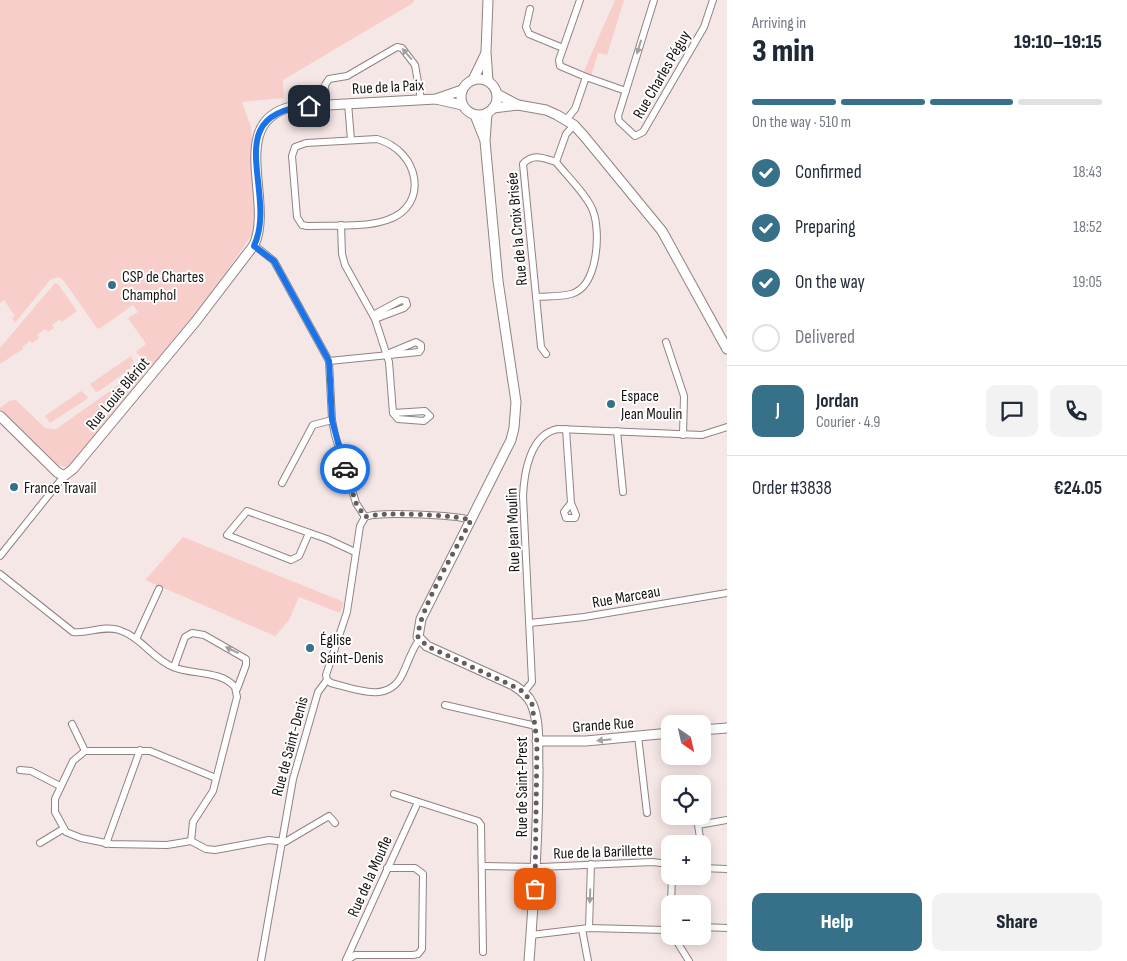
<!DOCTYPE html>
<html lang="en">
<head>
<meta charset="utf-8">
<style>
	:root { --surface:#fff; --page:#f2f2f3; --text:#1f2937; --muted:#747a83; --line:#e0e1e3; --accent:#377089 }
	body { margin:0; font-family:"Sofia Sans Condensed",sans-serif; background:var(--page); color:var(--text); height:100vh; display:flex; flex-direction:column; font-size:19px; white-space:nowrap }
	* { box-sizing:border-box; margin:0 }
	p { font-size:16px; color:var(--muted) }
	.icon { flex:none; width:28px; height:28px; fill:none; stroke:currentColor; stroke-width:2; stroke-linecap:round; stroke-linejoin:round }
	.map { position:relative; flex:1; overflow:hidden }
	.side { display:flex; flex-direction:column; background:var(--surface); width:400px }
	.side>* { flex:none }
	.needle { width:32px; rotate:146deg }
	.fabs { position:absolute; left:661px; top:715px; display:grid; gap:10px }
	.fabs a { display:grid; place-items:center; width:50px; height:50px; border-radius:10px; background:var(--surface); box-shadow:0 2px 12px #0003; font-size:25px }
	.pin { position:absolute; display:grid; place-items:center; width:42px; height:42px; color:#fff; margin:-21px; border-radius:10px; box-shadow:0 2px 8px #0006 }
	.courier { position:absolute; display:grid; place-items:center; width:50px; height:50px; margin:-25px; border:4px solid #1a73e8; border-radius:50%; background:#fff; color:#222; box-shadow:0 1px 6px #0007 }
	.overview em { font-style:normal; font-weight:800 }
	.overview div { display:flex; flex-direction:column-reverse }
	.overview { display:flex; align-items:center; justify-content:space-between; height:85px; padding:0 25px }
	h1 { font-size:32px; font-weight:800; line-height:38px }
	.bar { display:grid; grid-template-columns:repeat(4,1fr); gap:8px 5px; align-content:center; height:60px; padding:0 25px }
	.bar i { height:6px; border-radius:4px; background:var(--line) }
	.bar .selected { background:var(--accent) }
	.bar p { grid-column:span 4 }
	.line { display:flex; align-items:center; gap:12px; padding:0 25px; border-top:1px solid var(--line) }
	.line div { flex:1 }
	.round { display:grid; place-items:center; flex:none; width:52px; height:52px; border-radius:10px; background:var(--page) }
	ol { padding:0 25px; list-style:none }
	li { display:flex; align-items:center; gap:15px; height:55px }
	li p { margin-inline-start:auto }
	li .icon { padding:5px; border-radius:50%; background:var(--accent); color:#fff; stroke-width:4 }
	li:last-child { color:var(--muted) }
	li i { width:28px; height:28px; border:2px solid var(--line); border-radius:50% }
	.primary-button { display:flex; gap:10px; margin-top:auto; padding:10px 25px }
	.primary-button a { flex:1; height:58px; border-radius:10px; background:var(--accent); color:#fff; font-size:20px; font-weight:800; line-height:58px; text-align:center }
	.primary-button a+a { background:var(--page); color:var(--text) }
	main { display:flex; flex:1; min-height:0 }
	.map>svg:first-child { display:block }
</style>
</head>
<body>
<main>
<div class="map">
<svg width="727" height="961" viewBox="0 0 727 961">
	<rect width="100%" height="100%" fill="#f5e7e6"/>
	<g fill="#f7ceca">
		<polygon points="0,0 414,0 413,3 283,80 284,98 242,102 251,127 257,227 210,296 150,368 136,352 146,344 128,318 138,312 133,305 99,329 97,328 63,280 58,277 50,280 15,323 12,318 15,316 4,300 0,303"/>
		<polygon points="615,0 624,0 607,55 598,53 591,76 583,73"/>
		<polygon points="55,283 58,284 77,311 62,322 60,319 52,325 54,328 48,332 45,329 37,335 39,338 32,343 30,341 22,347 23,349 0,364 0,348"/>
		<polygon points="131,356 135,365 98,392 95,391 90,384"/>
		<polygon points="140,370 144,375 71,464 65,467 57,465 0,412 0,408 9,401 16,400 45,428 56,429"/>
		<polygon points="81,391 88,397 87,399 50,423 45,416"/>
		<polygon points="183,537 344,602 340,613 299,597 289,620 275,636 145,580"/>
	</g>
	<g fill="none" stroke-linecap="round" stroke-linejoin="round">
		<g stroke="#908382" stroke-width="8">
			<g id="street">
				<polyline points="580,0 559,60 560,66 586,77"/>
				<polyline points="654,0 618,116 619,121 635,136 643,132 704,27 713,0"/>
				<polyline points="530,9 526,27 529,34 563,48"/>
				<polyline points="348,103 351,140"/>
				<polyline points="326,105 325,85 329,79 347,76 397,47 402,48 415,65 421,99"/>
				<polyline points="566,120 575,109 586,77 626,91"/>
				<path d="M 377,139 C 420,151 430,206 387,220 C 365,228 330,225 307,226 L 302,225 L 297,217 L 292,156 L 295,147 L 306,143 Z"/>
				<polyline points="341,225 342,254 345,265 375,319 389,362 393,413 398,419 424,421 430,416 425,411 393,413"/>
				<polyline points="254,245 274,261 329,361 332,420 335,435 356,503 365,517"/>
				<path d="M 536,297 C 547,296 560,297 571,294 C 598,287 601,232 593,211 C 588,196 566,175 556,162 L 566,134 L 574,125"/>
				<polyline points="373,315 401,300 406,301 407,305 404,308 375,319"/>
				<polyline points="666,342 684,396 683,435"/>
				<path d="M 546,354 L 541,347 L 523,164 C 533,153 543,158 556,162"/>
				<polyline points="329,361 419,352 421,349 421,345 416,342 387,354"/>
				<polyline points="566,429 571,503 564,512 566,518 575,518 576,515 571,503"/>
				<polyline points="617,431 623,492"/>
				<polyline points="282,483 313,425 332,420"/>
				<path d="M 365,517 C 379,511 455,515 471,520"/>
				<polyline points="309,533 299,556 291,560 227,535 247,511 327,539 355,552"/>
				<polyline points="0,556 64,476"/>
				<path d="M 0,574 L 73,632 C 88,634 103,625 119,630 C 141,637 152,658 173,667 C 192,675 220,670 235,687 L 237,697 L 213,791 L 193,822 L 191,841"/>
				<polyline points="530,623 584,617 727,593"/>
				<polyline points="136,639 159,589"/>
				<polyline points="174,667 185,637 192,633 204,635 246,659 246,665 237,689"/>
				<path d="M 327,680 L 331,683 C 355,689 388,704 402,675 C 408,663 411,651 419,640"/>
				<path d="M 524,692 L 532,682 L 523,496 C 524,473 530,434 558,429 L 702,435 L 727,427"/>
				<polyline points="445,705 536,726"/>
				<polyline points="72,724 85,751"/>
				<polyline points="638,736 647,813"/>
				<polyline points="20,770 31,771 60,786"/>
				<polyline points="216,778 150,751 85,751 73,761 55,799 55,812 66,832 81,838 111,844 167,845 191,841 206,849 215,850 269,840 285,842 329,816 335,823"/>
				<polyline points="394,794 478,821 481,825 483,952"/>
				<polyline points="40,843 63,829"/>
				<polyline points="106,844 140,750"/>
				<polyline points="701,844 698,825 727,820"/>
				<polyline points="702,849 706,868"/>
				<polyline points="483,866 541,867 652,862 670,864"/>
				<polyline points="702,868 727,869"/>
				<polyline points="671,904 672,876"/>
				<polyline points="670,924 666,930 670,936"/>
				<polyline points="702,927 727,928"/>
				<polyline points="589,928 591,864"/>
				<polyline points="582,929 588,961"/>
				<polyline points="531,935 589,928 666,930"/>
				<polyline points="674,937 689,961"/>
				<polyline points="346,960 418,802"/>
				<polyline points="261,961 293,779 318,692 327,680 326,675 347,612 360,526 365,517"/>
				<polyline points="346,961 355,955 413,955 418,954 422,949 423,874 415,868 387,868"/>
			</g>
		</g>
		<g stroke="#908382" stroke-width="11">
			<g id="secondary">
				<polyline points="488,0 486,52 488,81"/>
				<circle cx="479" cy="97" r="18"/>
				<polyline points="473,80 485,55"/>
				<polyline points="497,94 518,105 546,110 557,115 574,125 584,136 662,231 727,349"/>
				<polyline points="436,99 462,105"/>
				<polyline points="493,108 518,105"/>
				<path d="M 487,113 L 485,141 L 498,281 L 516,402 L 514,428 L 511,440 L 421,619 L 418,637 L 427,646 L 513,685 C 521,690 528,695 532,704 C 540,723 537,749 538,769 C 538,833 534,897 529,961"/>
				<polyline points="475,115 484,138"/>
				<path d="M 0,416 L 57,472 L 64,476 L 73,469 L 196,321 L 254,245 C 274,202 227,122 291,107 L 436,99 L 462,90"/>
				<polyline points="702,730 727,728"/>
				<polyline points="537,741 586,741 670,733"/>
			</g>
		</g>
		<use href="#street" stroke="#fff" stroke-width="6"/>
		<use href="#secondary" stroke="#fff" stroke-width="9"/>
	</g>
	<defs><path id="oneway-solid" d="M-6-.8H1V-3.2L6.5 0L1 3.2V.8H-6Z" transform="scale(1.25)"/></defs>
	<g fill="#a2a0a0">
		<use href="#oneway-solid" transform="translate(639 47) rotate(107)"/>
		<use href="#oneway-solid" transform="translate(407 54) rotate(-131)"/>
		<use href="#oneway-solid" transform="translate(232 650) rotate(-155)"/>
		<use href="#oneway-solid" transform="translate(604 740) rotate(174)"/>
		<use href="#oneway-solid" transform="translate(590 896) rotate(92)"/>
	</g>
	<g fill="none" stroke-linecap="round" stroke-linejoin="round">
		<path stroke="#655d5c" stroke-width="5" stroke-dasharray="0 9" d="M 345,469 L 356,503 L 365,517 C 379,511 455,515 471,520 C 458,546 418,611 418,637 L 427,646 L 513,686 L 524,692 L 532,704 L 537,742 L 535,889"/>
		<path stroke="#1a73e8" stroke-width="6" d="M 309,106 C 216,113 279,192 254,246 L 274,261 L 329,361 L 332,420 L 345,469"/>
	</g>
	<g fill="#377089" stroke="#fff" stroke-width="2">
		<circle cx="112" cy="285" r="5"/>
		<circle cx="611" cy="404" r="5"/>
		<circle cx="14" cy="487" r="5"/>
		<circle cx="310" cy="648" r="5"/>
	</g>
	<g text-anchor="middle" stroke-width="4" stroke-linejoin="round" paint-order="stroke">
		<g font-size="16" fill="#171212" stroke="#fff">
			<text transform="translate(661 74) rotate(-60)" y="6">Rue Charles Péguy</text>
			<text transform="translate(388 86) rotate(-3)" y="6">Rue de la Paix</text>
			<text transform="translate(516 229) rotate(-95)" y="6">Rue de la Croix Brisée</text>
			<text transform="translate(117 393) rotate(-50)" y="6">Rue Louis Blériot</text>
			<text transform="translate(512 530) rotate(-92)" y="6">Rue Jean Moulin</text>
			<text transform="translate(626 596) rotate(-10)" y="6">Rue Marceau</text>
			<text transform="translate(603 724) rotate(-4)" y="6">Grande Rue</text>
			<text transform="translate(289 746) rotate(-75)" y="6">Rue de Saint-Denis</text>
			<text transform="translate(521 787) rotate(-90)" y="6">Rue de Saint-Prest</text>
			<text transform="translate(603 851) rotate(-2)" y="6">Rue de la Barillette</text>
			<text transform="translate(369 876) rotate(-66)" y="6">Rue de la Moufle</text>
		</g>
		<g font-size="16" fill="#171212" stroke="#fff" text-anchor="start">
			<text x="122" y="282">CSP de Chartes<tspan x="122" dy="18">Champhol</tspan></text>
			<text x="621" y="401">Espace<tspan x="621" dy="18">Jean Moulin</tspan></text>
			<text x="24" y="493">France Travail</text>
			<text x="320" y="645">Église<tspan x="320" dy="18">Saint-Denis</tspan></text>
		</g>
	</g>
</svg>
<div class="fabs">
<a><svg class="needle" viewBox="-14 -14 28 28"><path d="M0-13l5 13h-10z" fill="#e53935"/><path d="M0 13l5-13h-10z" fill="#747a83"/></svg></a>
<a><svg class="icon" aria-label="locate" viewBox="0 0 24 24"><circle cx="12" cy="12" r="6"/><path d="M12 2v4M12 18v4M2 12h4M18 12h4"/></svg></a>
<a>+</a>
<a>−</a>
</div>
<div class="pin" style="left:535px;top:889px;background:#ea580c"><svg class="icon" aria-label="bag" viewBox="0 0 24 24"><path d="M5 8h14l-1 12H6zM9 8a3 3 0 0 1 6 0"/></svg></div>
<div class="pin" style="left:309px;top:106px;background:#1f2937"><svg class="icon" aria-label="home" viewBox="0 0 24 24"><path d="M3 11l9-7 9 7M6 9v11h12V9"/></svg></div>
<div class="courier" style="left:345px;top:469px"><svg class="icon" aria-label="car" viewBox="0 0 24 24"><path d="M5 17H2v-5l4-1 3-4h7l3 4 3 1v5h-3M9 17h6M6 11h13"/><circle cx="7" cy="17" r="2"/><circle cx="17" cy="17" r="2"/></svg></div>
</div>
<section class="side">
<div class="overview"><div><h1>3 min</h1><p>Arriving in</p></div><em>19:10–19:15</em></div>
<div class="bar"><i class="selected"></i><i class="selected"></i><i class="selected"></i><i></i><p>On the way · 510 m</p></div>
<ol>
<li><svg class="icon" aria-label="check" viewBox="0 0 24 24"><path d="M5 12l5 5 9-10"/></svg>Confirmed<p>18:43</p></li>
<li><svg class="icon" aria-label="check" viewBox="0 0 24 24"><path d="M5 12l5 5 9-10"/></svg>Preparing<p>18:52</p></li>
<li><svg class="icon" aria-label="check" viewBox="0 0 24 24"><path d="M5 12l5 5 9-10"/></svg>On the way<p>19:05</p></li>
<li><i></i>Delivered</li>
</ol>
<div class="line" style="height:90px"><b class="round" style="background:var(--accent);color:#fff">J</b><div><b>Jordan</b><p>Courier · 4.9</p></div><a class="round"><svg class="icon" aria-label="chat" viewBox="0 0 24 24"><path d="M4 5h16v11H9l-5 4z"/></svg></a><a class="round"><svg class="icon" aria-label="phone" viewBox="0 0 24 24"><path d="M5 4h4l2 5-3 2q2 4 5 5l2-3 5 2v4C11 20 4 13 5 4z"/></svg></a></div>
<div class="line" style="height:65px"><div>Order #3838</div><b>€24.05</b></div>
<div class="primary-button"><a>Help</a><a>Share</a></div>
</section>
</main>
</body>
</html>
